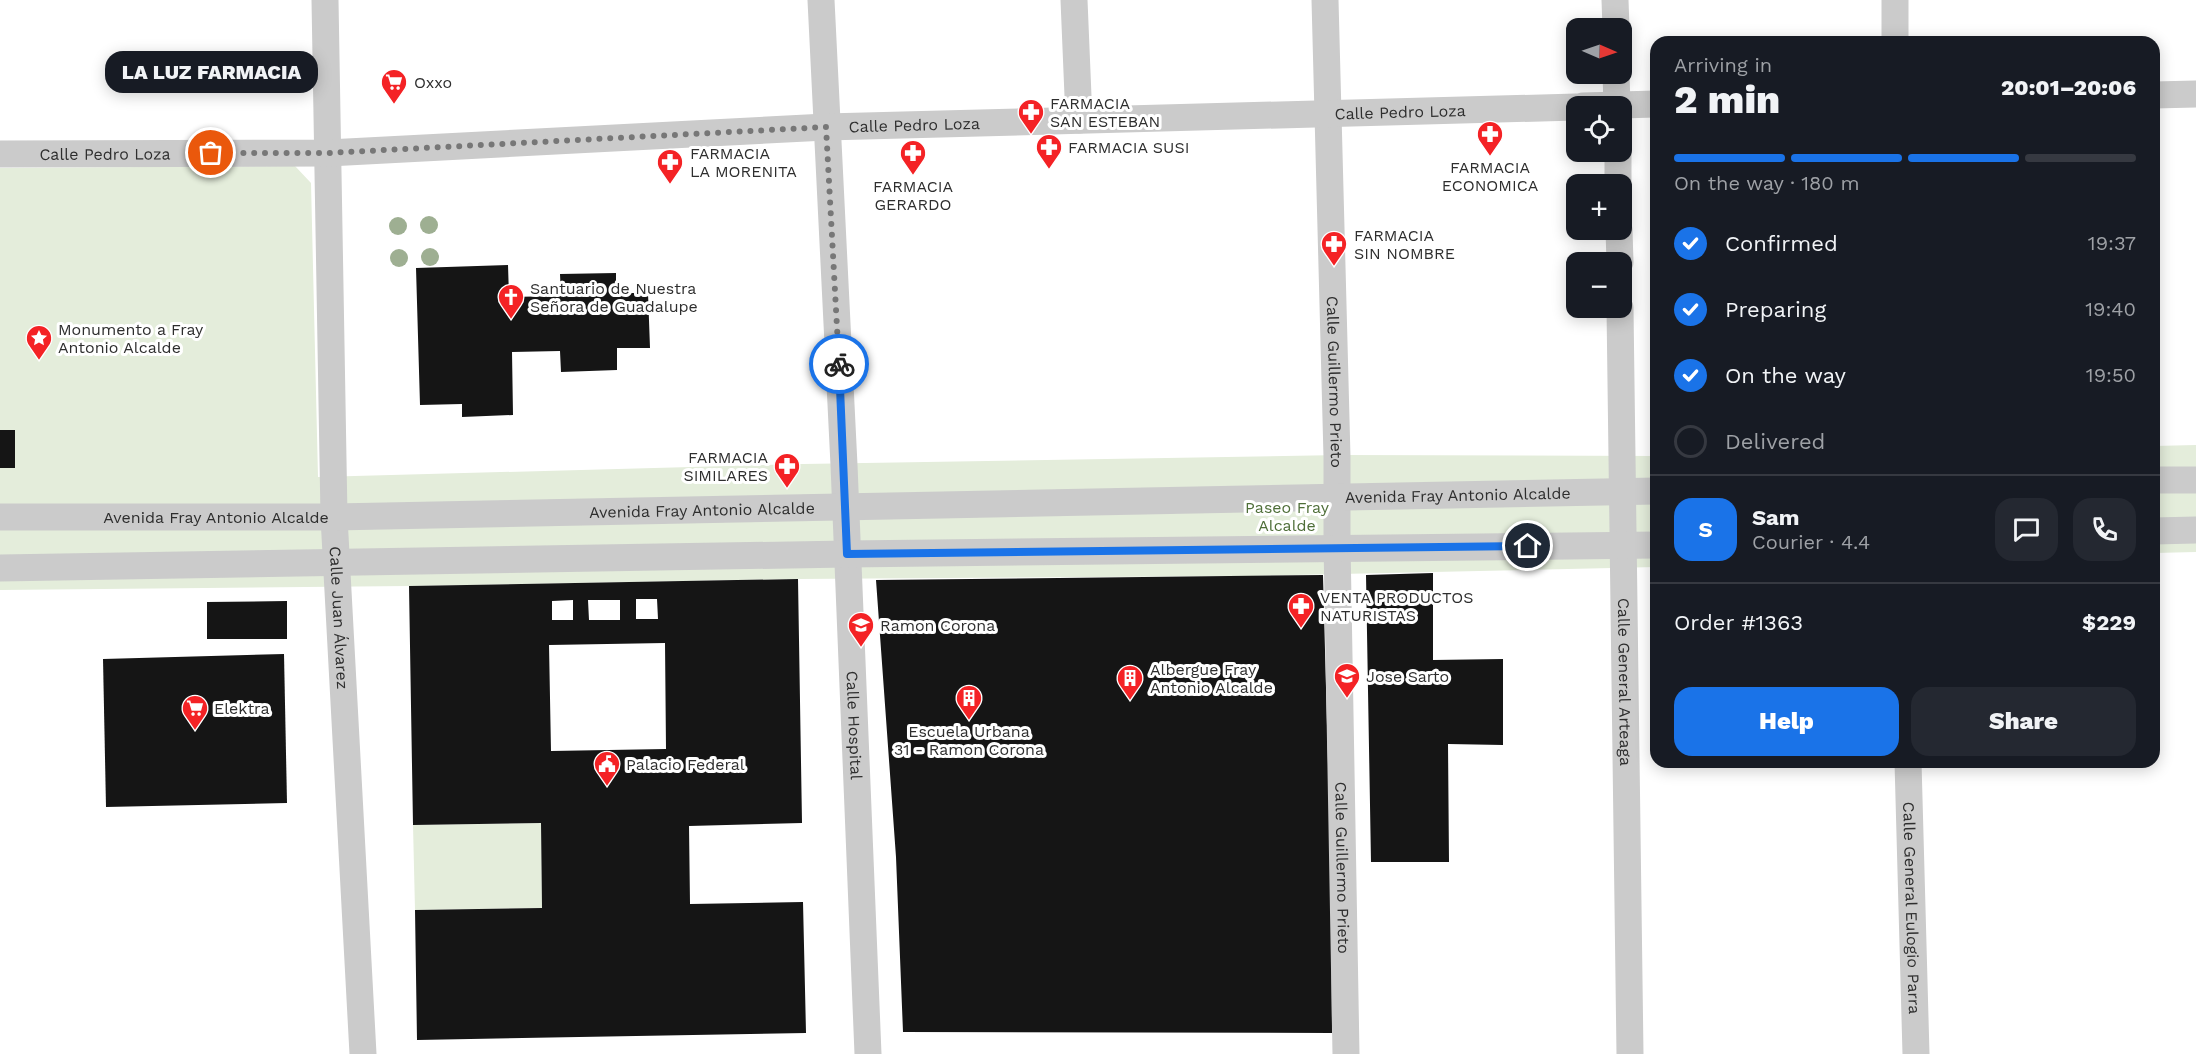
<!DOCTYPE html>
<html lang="en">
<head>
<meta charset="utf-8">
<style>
	:root { --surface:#171b24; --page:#242831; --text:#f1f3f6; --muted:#9ea1a6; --line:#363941; --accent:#1a73e8 }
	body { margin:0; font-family:"Work Sans",sans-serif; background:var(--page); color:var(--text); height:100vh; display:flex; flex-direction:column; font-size:22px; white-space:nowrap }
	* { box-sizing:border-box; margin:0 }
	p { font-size:20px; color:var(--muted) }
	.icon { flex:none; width:33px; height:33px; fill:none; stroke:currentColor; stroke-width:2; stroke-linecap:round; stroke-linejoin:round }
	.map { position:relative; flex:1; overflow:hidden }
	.drawer { position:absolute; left:1650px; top:36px; width:510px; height:732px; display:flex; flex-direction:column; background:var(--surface); border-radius:18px; box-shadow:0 3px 15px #0003 }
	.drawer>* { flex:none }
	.needle { width:39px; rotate:92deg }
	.controls { position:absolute; left:1566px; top:18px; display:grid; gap:12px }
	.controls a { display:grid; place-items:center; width:66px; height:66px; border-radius:12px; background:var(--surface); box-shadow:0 3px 15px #0003; font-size:30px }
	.pin { position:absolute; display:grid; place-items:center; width:51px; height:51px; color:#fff; margin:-26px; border:3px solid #fff; border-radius:50%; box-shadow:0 2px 6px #0007 }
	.courier { position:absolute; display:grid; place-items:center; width:60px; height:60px; margin:-30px; border:4px solid #1a73e8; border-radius:50%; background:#fff; color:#222; box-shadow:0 2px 8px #0007 }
	.bubble { position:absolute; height:42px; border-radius:18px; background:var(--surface); box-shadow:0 3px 15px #0003; font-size:20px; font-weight:800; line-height:42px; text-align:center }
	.headline em { font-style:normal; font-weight:800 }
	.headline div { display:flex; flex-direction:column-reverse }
	.headline { display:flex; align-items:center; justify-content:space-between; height:102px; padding:0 24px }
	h1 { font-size:39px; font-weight:800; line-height:45px }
	.bar { display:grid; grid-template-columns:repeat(4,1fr); gap:9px 6px; align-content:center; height:72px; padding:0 24px }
	.bar i { height:8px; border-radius:4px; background:var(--line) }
	.bar .selected { background:var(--accent) }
	.bar p { grid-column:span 4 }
	.line { display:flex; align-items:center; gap:15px; padding:0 24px; border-top:2px solid var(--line) }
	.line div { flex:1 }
	.round { display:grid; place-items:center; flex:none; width:63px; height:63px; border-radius:18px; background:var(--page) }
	ol { padding:0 24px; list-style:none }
	li { display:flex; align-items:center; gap:18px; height:66px }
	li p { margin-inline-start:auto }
	li .icon { padding:6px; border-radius:50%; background:var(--accent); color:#fff; stroke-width:4 }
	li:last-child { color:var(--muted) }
	li i { width:33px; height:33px; border:3px solid var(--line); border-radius:50% }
	.primary-button { display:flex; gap:12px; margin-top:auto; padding:12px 24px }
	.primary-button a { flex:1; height:69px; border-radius:18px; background:var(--accent); color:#fff; font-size:24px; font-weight:800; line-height:69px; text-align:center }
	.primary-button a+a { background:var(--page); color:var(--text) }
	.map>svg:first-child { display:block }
</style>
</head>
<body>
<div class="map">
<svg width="2196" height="1054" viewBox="0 0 2196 1054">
	<rect width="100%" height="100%" fill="#fff"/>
	<g fill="#e4eddb">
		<polygon points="295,166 311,183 318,477 803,464 1341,455 1656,456 1656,567 1250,576 798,579 409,586 0,590 0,168"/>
		<polygon points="2196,445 2196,552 2154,553 2154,446"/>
		<polygon points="541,823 542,908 415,910 413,825"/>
	</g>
	<g fill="#151515" fill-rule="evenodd">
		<polygon points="508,265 509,297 561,296 560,274 616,273 616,293 648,293 650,348 617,348 617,370 561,372 560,351 512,352 513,415 462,417 462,404 420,405 416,268"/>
		<rect x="0" y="430" width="15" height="38"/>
		<polygon points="1433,573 1433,660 1503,659 1503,745 1448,744 1449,862 1371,862 1366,575"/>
		<polygon points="1323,575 1331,876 1332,1033 903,1032 896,857 876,580"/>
		<path d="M 798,579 L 802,823 L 689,826 L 690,904 L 803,902 L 806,1033 L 417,1040 L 415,910 L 542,908 L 541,823 L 413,825 L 409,586 ZM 636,599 L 657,599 L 658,619 L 636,619 ZM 573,600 L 573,620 L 552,620 L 552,601 ZM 588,600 L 620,600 L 620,620 L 589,620 ZM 665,643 L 666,749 L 551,751 L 549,645 Z"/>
		<polygon points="287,601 287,639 207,639 207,602"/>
		<polygon points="284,654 287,803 106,807 103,659"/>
	</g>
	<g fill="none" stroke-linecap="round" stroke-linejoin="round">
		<g stroke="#cbcbcb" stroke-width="27">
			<path id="s1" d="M 325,0 L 334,517 L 363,1054"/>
			<path id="s2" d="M 821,0 L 844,465 L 868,1054"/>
			<polyline points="1074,0 1079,120"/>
			<path id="s3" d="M 1325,0 L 1337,457 L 1337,543 L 1346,1054"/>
			<polyline points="1615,0 1616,28"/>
			<polyline points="1895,0 1895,42"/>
			<polyline points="1616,74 1617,106"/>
			<polyline points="2154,95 2196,94"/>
			<polyline points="1583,106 1656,104"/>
			<polyline points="1618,152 1618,184"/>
			<path id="s4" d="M 0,154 L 328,153 L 826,127 L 1576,107"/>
			<polyline points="1619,230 1620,262"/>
			<path id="s5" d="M 1620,308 L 1630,1054"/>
			<polyline points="2154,480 2196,480"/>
			<path id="s6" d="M 0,517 L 334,517 L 1656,491"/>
			<polyline points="2154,531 2196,530"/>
			<polyline points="0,568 847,554 1656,545"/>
			<path id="s7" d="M 1908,762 L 1916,1054"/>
		</g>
	</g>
	<g fill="#9eaf92">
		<circle cx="429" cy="225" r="9"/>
		<circle cx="398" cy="226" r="9"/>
		<circle cx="430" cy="257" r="9"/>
		<circle cx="399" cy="258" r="9"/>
	</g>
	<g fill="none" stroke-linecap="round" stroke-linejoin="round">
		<polyline stroke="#777" stroke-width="6" stroke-dasharray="0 10.8" points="211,153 328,153 826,127 839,364"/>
		<polyline stroke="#1a73e8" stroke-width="8" points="839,364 847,554 1528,546"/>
	</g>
	<defs>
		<g id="supermarket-pin" transform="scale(1.35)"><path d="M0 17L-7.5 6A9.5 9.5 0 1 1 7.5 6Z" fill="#f42225" stroke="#fff"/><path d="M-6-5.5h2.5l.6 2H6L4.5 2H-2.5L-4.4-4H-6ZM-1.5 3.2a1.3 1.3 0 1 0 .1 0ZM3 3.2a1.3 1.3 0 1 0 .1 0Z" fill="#fff"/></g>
		<g id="pharmacy-pin" transform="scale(1.35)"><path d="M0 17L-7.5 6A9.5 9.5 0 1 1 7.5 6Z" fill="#f42225" stroke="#fff"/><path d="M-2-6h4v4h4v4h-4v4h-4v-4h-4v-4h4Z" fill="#fff"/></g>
		<g id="church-pin" transform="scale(1.35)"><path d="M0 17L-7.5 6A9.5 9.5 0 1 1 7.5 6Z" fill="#f42225" stroke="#fff"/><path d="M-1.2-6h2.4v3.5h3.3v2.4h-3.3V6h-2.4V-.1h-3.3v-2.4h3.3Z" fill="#fff"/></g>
		<g id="sight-pin" transform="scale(1.35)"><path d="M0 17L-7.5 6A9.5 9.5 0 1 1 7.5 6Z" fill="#f42225" stroke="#fff"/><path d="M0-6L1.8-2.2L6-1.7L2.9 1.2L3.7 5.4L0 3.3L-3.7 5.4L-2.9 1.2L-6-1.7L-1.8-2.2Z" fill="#fff"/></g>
		<g id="school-pin" transform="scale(1.35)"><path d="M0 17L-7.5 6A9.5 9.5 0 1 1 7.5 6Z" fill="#f42225" stroke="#fff"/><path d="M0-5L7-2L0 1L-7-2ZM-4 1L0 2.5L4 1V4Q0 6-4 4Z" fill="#fff"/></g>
		<g id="building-pin" transform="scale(1.35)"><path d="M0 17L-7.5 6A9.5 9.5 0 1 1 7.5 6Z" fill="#f42225" stroke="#fff"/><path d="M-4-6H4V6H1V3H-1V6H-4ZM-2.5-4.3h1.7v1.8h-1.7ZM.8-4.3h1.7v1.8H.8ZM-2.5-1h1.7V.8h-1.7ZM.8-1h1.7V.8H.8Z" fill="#fff"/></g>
		<g id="civic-pin" transform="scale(1.35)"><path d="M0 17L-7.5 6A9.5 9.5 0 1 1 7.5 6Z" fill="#f42225" stroke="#fff"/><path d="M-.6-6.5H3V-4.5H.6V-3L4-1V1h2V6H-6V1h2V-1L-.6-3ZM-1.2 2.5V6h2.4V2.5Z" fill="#fff"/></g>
	</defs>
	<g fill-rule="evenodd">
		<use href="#supermarket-pin" x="394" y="82"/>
		<use href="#pharmacy-pin" x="1031" y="112"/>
		<use href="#pharmacy-pin" x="1490" y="134"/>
		<use href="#pharmacy-pin" x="1049" y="147"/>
		<use href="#pharmacy-pin" x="913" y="153"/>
		<use href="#pharmacy-pin" x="670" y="162"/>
		<use href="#pharmacy-pin" x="1334" y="244"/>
		<use href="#church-pin" x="511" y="297"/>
		<use href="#sight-pin" x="39" y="338"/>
		<use href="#pharmacy-pin" x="787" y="466"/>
		<use href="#pharmacy-pin" x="1301" y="606"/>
		<use href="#school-pin" x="861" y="625"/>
		<use href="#school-pin" x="1347" y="676"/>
		<use href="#building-pin" x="1130" y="678"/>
		<use href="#building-pin" x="969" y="698"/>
		<use href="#supermarket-pin" x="195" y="708"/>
		<use href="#civic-pin" x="607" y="764"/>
	</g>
	<g text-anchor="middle" stroke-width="6" stroke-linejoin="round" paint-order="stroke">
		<g font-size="16" fill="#2e2e2e" stroke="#fff" text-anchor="start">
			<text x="414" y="88">Oxxo</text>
			<text x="1050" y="109">FARMACIA<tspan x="1050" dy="18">SAN ESTEBAN</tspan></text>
			<text x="1068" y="153">FARMACIA SUSI</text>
			<text x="690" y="159">FARMACIA<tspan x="690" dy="18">LA MORENITA</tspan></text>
			<text x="1490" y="173" text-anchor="middle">FARMACIA<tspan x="1490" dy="18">ECONOMICA</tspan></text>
			<text x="913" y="192" text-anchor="middle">FARMACIA<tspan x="913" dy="18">GERARDO</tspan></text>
			<text x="1354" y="241">FARMACIA<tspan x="1354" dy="18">SIN NOMBRE</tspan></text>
			<text x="530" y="294">Santuario de Nuestra<tspan x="530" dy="18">Señora de Guadalupe</tspan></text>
			<text x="58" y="335">Monumento a Fray<tspan x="58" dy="18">Antonio Alcalde</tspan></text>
			<text x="768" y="463" text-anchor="end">FARMACIA<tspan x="768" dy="18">SIMILARES</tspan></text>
			<text x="1320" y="603">VENTA PRODUCTOS<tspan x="1320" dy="18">NATURISTAS</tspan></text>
			<text x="880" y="631">Ramon Corona</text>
			<text x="1150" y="675">Albergue Fray<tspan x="1150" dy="18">Antonio Alcalde</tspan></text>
			<text x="1366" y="682">Jose Sarto</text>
			<text x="214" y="714">Elektra</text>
			<text x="969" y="737" text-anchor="middle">Escuela Urbana<tspan x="969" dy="18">31 - Ramon Corona</tspan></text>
			<text x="626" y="770">Palacio Federal</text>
		</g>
		<g font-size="16" fill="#2e2e2e" stroke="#fff">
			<text dy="6" stroke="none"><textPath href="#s4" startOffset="1401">Calle Pedro Loza</textPath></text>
			<text dy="6" stroke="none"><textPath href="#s4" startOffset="915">Calle Pedro Loza</textPath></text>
			<text dy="6" stroke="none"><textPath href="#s4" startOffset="105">Calle Pedro Loza</textPath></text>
			<text dy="6" stroke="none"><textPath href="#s3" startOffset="382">Calle Guillermo Prieto</textPath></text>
			<text dy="6" stroke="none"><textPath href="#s6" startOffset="1458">Avenida Fray Antonio Alcalde</textPath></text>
			<text dy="6" stroke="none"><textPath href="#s6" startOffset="702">Avenida Fray Antonio Alcalde</textPath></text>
			<text dy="6" stroke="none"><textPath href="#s6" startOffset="216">Avenida Fray Antonio Alcalde</textPath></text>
			<text dy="6" stroke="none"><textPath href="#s1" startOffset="618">Calle Juan Álvarez</textPath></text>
			<text dy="6" stroke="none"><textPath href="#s5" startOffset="374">Calle General Arteaga</textPath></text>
			<text dy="6" stroke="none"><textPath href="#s2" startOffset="726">Calle Hospital</textPath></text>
			<text dy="6" stroke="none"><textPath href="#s3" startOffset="868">Calle Guillermo Prieto</textPath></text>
			<text dy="6" stroke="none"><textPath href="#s7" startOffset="146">Calle General Eulogio Parra</textPath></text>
		</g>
		<g font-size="16" fill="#4e6e38" stroke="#fff">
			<text x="1287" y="513">Paseo Fray<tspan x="1287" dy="18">Alcalde</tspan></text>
		</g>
	</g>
</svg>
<div class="controls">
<a><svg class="needle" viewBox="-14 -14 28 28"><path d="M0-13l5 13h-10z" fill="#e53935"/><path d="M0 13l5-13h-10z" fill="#9ea1a6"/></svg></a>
<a><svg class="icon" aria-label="locate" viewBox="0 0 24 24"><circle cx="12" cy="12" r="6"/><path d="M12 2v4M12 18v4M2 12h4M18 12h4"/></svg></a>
<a>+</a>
<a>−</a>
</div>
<div class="pin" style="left:211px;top:153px;background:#ea580c"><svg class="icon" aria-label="bag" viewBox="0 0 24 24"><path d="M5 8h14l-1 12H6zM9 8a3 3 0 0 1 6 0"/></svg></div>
<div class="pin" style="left:1528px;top:546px;background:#1f2937"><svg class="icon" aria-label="home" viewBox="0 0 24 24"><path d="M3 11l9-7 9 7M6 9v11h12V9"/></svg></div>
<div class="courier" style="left:839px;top:364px"><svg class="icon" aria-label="bike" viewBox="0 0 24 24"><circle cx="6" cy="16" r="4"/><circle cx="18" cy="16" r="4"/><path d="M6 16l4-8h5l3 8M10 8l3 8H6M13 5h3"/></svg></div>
<div class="bubble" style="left:105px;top:51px;width:213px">LA LUZ FARMACIA</div>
<section class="drawer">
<div class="headline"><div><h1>2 min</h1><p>Arriving in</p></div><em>20:01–20:06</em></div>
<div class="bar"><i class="selected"></i><i class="selected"></i><i class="selected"></i><i></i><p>On the way · 180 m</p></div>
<ol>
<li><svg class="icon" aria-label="check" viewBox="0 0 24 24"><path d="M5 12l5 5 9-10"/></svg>Confirmed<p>19:37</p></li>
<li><svg class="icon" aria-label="check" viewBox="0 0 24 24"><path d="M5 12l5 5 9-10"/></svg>Preparing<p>19:40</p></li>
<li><svg class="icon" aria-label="check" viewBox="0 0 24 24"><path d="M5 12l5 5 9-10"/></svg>On the way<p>19:50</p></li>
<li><i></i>Delivered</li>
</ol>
<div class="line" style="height:108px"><b class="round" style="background:var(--accent);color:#fff">S</b><div><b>Sam</b><p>Courier · 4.4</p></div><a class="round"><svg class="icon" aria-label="chat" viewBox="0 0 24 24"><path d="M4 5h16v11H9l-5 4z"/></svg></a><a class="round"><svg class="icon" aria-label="phone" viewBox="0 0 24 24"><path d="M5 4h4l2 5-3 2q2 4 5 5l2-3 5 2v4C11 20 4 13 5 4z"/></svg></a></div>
<div class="line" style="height:78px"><div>Order #1363</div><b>$229</b></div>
<div class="primary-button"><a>Help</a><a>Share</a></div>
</section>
</div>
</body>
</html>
